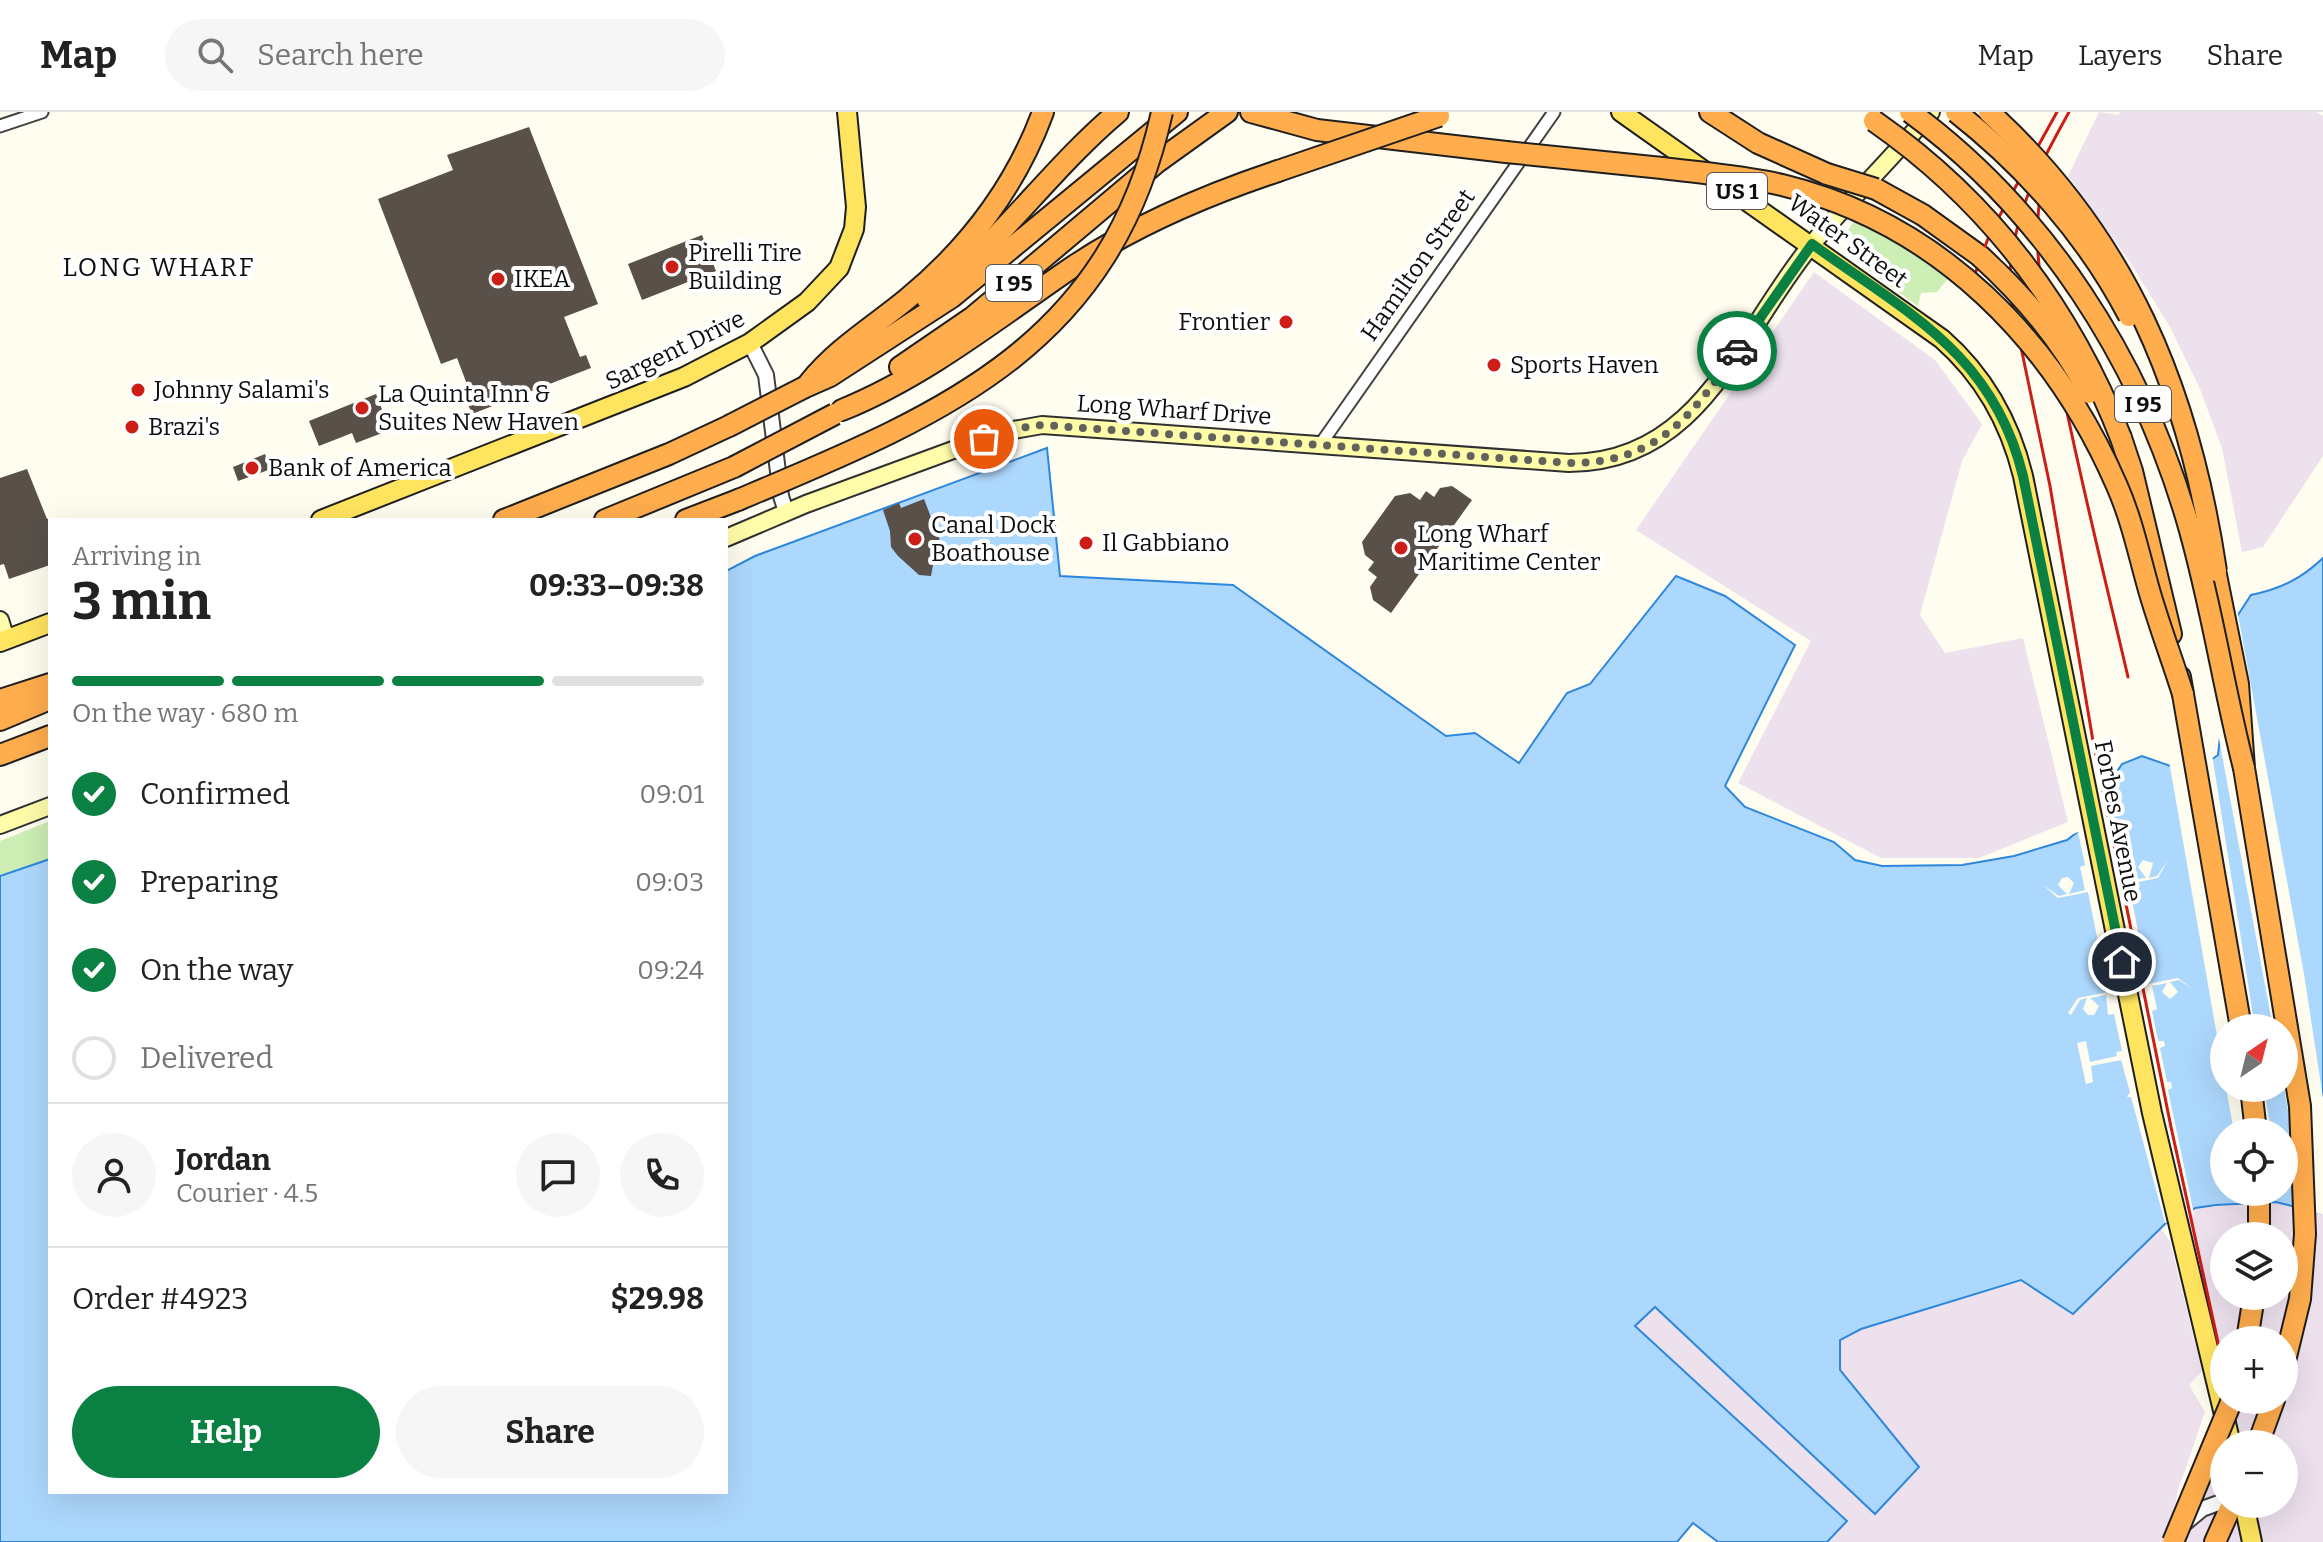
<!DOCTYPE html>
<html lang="en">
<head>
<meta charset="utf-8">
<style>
	:root { --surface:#fff; --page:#f6f6f6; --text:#222; --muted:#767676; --line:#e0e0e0; --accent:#0b8043 }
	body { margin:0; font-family:Bitter,serif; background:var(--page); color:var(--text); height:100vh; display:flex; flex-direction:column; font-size:30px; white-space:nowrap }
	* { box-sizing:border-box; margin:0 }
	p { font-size:26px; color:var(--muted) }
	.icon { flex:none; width:44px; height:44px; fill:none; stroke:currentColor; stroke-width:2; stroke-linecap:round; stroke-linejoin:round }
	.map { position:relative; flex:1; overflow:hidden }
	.panel { position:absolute; left:48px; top:406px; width:680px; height:976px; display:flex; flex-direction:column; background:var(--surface); border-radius:0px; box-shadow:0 8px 32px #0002 }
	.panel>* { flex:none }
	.needle { width:52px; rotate:35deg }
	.tools { position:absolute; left:2210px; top:902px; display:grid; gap:16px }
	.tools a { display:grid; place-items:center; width:88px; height:88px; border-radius:50%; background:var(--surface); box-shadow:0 8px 32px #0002; font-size:40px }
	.pin { position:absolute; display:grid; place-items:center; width:68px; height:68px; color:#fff; margin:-34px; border:4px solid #fff; border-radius:50%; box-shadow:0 2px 8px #0007 }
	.courier { position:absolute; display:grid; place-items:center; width:80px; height:80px; margin:-40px; border:6px solid #0b8043; border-radius:50%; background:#fff; color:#222; box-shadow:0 2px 10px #0007 }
	.head em { font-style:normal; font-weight:700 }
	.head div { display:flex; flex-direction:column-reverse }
	.head { display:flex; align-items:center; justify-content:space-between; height:136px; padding:0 24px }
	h1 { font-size:52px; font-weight:700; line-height:60px }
	.bar { display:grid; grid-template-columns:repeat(4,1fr); gap:12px 8px; align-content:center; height:96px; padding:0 24px }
	.bar i { height:10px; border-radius:6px; background:var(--line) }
	.bar .active { background:var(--accent) }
	.bar p { grid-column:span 4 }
	.line { display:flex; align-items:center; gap:20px; padding:0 24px; border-top:2px solid var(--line) }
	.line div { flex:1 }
	.round { display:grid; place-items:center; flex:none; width:84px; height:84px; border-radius:42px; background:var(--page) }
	ol { padding:0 24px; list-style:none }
	li { display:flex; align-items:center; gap:24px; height:88px }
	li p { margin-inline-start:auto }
	li .icon { padding:8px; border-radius:50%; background:var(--accent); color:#fff; stroke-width:4 }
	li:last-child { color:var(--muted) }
	li i { width:44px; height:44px; border:4px solid var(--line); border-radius:50% }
	.primary-button { display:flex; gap:16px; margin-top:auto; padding:16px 24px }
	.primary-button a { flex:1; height:92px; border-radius:48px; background:var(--accent); color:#fff; font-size:32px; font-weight:700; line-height:92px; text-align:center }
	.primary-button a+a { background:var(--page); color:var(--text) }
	header { display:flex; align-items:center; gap:48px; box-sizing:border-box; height:112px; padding:0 40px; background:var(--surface); border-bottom:2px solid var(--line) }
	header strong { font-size:38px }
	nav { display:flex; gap:44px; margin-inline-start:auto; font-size:28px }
	.search { width:560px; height:72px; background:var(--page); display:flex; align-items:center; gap:20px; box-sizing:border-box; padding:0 28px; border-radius:44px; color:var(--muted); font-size:30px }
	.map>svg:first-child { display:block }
</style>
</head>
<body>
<header>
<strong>Map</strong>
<div class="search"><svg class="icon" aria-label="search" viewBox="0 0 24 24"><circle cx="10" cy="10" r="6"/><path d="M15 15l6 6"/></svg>Search here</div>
<nav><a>Map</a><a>Layers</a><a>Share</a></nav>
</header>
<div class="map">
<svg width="2323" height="1430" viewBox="0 0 2323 1430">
	<rect width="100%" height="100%" fill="#fffdef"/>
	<g fill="#ede1ee" fill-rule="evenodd">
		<polygon points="2099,0 2118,3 2120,0 2316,0 2323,4 2323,344 2263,435 2242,440 2222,336 2200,277 2170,215 2130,150 2068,64"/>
		<polygon points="1814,160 1935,248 1982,312 1962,349 1920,503 1945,541 2023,526 2068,710 1979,746 1881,746 1738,671 1811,529 1636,418"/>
		<path d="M 2276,1090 L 2323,1102 L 2323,1430 L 2173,1430 L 2222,1319 L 2177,1109 L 2195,1096 ZM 2224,1124 L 2284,1124 L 2284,1184 L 2224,1184 ZM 2224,1228 L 2284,1228 L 2284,1288 L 2224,1288 ZM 2224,1332 L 2284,1332 L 2284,1392 L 2224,1392 Z"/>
		<polygon points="2161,1117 2170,1129 2202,1259 2189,1273 2205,1300 2178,1378 2168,1430 1827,1430 1846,1409 1635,1214 1655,1194 1919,1355 1840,1257 1839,1228 1861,1217 2138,1135"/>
	</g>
	<g fill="#cdeeb4">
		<polygon points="1855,108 1890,126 1950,164 1937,180 1921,181 1918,194 1868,158 1871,153 1847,136 1846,121"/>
		<polygon points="50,709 50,747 0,764 0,729"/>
	</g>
	<path fill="#add8fd" stroke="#2d87dc" stroke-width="2" fill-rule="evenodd" d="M 1047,336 L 1060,464 L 1233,473 L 1446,624 L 1475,621 L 1519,651 L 1567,581 L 1590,572 L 1676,464 L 1725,484 L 1795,533 L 1725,674 L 1745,695 L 1834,730 L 1855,748 L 1882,754 L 1962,753 L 2014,744 L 2067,728 L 2094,707 L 2108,673 L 2122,652 L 2142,644 L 2179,657 L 2202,654 L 2218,643 L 2232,512 L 2251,483 C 2280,477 2301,467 2323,446 L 2323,1102 L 2276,1090 L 2216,1093 L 2195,1096 L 2177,1109 L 2167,1110 L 2073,1202 L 2021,1168 L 1861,1217 L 1840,1228 L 1840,1258 L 1919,1355 L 1875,1402 L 1655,1195 L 1635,1214 L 1847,1409 L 1827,1430 L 1718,1430 L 1693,1411 L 1677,1430 L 0,1430 L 0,764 L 50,747 L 50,1380 L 726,1380 L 726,459 L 755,444 ZM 2224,916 L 2284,916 L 2284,976 L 2224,976 ZM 2224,1020 L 2284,1020 L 2284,1080 L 2224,1080 Z"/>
	<g fill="#fffdef">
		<polygon points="2237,497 2304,862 2323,986 2323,1103 2299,1096 2296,1046 2284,976 2284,916 2273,916 2217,616 2229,511"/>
		<polygon points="2212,642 2255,916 2224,916 2224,964 2169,649 2179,653 2201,650"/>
		<polygon points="2109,667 2110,671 2106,672 2114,708 2119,708 2120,711 2115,713 2130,768 2146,766 2138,755 2143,748 2153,751 2149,766 2157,764 2168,748 2158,766 2129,772 2148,872 2178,866 2194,878 2179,868 2170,870 2178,880 2170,887 2162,880 2167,871 2152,874 2157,897 2152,899 2158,929 2164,929 2165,934 2160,936 2167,970 2171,970 2172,976 2168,978 2194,1102 2187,1107 2165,1111 2131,985 2127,985 2130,980 2121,948 2091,954 2093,970 2086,972 2077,931 2086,929 2090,950 2117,944 2116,940 2122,939 2114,902 2108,903 2106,883 2090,886 2099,894 2094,903 2088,903 2083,897 2087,886 2080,888 2071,903 2068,901 2078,886 2108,880 2088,780 2058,786 2043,773 2059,784 2067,782 2058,773 2062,766 2068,765 2074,771 2069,782 2085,778 2080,755 2085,753 2078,720 2073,722 2072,719 2091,705 2104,671"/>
		<polygon points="2226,976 2264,976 2271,1020 2234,1020"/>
	</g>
	<g fill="#585049">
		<polygon points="529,15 598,192 564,205 580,245 586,243 591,256 472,302 467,290 473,288 457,246 441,252 378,87 453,58 447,43"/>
		<polygon points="702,123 716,159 642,188 628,152"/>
		<polygon points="376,282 390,318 356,331 352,321 319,334 309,309"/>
		<polygon points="265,342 271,357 238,369 233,355"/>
		<polygon points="27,357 47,407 50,406 50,453 9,467 4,452 0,453 0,366"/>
		<polygon points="1452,374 1472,388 1391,501 1373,488 1370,475 1377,465 1368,458 1374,450 1365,443 1362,430 1395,384 1410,381 1420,388 1426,379 1434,385 1440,376"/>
		<polygon points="924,387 947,447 933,453 931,464 919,463 898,444 891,435 890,419 883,398 899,391 901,396"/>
	</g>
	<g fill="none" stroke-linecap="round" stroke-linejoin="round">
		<g stroke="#414141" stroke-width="15">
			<g id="minor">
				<polyline points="0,14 42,0"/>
				<polyline points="1320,333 1554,0"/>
			</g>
		</g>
		<g stroke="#414141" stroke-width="18">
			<g id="tertiary">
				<polyline points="750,231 766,263 781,384 786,400"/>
				<polyline points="2184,1412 2202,1397 2224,1389"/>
			</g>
		</g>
		<g stroke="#303030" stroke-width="20">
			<g id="secondary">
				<path d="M 726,426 L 806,392 L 1002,320 L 1042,313 L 1569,351 C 1703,351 1740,218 1813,131 C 1851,86 1893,45 1931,0"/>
				<polyline points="0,508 6,527"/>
				<polyline points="0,713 50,694"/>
			</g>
		</g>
		<g stroke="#1f1f1f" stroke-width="22">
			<g id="primary">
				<path d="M 1621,0 L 1942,227 C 1984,264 2010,311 2023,364 L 2152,1001 L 2231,1332"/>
				<polyline points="321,408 684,265 750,231 807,190 839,156 854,117 856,95 847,0"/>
				<polyline points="0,530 50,511"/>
				<polyline points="2244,1392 2252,1430"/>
			</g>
		</g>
		<g stroke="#1f1f1f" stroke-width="24">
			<g id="motorway">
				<polyline points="1251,0 1317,18 1506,40"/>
				<polyline points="1710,0 1758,31 1827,62"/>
				<polyline points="1876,77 1923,103 1980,144"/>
				<path d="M 927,187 C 998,134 1050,57 1118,0"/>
				<polyline points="900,255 973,205 1156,51 1227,0"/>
				<path d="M 809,271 C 837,236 873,215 907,187 C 969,136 1015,76 1043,0"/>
				<polyline points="805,275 830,264 952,185 1177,0"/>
				<path d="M 842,298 C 926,264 999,205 1074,154 C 1137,112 1206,83 1278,59"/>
				<polyline points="2121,326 2132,359 2171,522"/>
				<polyline points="504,408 669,342 729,314"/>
				<polyline points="605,408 734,355"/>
				<polyline points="686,408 738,388"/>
				<polyline points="2212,443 2238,572 2244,656 2300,994 2305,1122 2300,1187 2284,1253"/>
				<polyline points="2180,565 2241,916"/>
				<polyline points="0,588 50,572"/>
				<polyline points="0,608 50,587"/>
				<polyline points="0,643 50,624"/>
				<polyline points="2251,976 2256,1020"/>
				<polyline points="2259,1080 2259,1124"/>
				<polyline points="2247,1228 2254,1184"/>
				<polyline points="2258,1332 2274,1288"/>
				<polyline points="2215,1430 2232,1392"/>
			</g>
		</g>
		<use href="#minor" stroke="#fff" stroke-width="11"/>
		<use href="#tertiary" stroke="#fff" stroke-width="14"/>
		<use href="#secondary" stroke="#fffdaa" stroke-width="16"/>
		<use href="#primary" stroke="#ffe55f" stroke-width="18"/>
		<use href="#motorway" stroke="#ffad4d" stroke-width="20"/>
		<g stroke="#cd1d17" stroke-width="3">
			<path d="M 2069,0 C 2036,60 2010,108 2009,178 L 2050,374 L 2093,629 L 2171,1015 L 2221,1244 C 2227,1302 2206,1379 2179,1430"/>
			<path d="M 2044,63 C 2028,134 2044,186 2058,256 C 2078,359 2104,462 2128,565"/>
			<polyline points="1974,165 1990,121 2057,0"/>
		</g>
		<g stroke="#1f1f1f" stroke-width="24" stroke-linecap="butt">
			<g id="motorway-bridge">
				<path d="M 1910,0 C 2045,99 2140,248 2187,408 C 2211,489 2223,574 2244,656"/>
				<path d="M 1956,0 C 2026,55 2088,125 2129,204"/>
				<path d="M 1989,0 C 2127,126 2189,277 2216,459"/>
				<path d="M 1874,9 C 1989,89 2070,196 2121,326"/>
				<path d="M 1506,40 C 1558,45 1610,51 1662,56 C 1702,61 1743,64 1782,73 C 1939,111 2054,229 2117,374 C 2132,408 2139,443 2149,478 C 2159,513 2172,547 2183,582"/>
				<polyline points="1278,59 1439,4"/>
				<polyline points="1827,62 1876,77"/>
				<path d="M 1980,144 C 2023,183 2062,229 2089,281"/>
				<polyline points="729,314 805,275"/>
				<polyline points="734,355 835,302"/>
				<path d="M 738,388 C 940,303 1110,237 1162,0"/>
				<polyline points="2173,1430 2232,1288"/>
			</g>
		</g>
		<use href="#motorway-bridge" stroke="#ffad4d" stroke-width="20"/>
	</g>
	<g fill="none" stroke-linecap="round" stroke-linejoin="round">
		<path stroke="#62625d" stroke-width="8" stroke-dasharray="0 14.4" d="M 984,327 L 1020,316 L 1042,313 L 1569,351 C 1656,352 1692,304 1737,239"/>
		<path stroke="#0b8043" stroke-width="10" d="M 1737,239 L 1812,132 C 1907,201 1993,241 2023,364 L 2122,850"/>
	</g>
	<g fill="#cd1d17" stroke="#fff" stroke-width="3">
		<circle cx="672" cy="155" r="8"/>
		<circle cx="498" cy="167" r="8"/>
		<circle cx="1286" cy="210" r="8"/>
		<circle cx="1494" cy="253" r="8"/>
		<circle cx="138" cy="278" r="8"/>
		<circle cx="362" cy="296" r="8"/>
		<circle cx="132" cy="315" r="8"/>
		<circle cx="252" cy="356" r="8"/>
		<circle cx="915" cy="427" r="8"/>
		<circle cx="1086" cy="431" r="8"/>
		<circle cx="1401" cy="436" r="8"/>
	</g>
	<g text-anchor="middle" stroke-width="8" stroke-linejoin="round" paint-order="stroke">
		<g fill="#fff" stroke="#565656" stroke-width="2">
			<rect x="1707" y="61" width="60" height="36" rx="6"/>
			<rect x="986" y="153" width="56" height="36" rx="6"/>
			<rect x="2115" y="274" width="56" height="36" rx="6"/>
		</g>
		<g font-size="22" font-weight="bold" fill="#0e0e0e">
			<text x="1737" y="87">US 1</text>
			<text x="1014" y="179">I 95</text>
			<text x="2143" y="300">I 95</text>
		</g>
		<g font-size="24" fill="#0e0e0e" stroke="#fff">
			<text transform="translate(1848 129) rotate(36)" y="8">Water Street</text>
			<text transform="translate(1418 153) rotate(-55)" y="8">Hamilton Street</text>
			<text transform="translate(675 238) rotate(-26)" y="8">Sargent Drive</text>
			<text transform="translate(1174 298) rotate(4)" y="8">Long Wharf Drive</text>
			<text transform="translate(2118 709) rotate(79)" y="8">Forbes Avenue</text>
		</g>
		<g font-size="24" fill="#0e0e0e" stroke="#fff" text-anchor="start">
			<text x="688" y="149">Pirelli Tire<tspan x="688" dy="28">Building</tspan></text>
			<text x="514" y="175">IKEA</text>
			<text x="1270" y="218" text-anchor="end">Frontier</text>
			<text x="1510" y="261">Sports Haven</text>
			<text x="154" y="286">Johnny Salami's</text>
			<text x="378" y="290">La Quinta Inn &amp;<tspan x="378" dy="28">Suites New Haven</tspan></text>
			<text x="148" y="323">Brazi's</text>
			<text x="268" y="364">Bank of America</text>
			<text x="931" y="421">Canal Dock<tspan x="931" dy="28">Boathouse</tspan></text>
			<text x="1417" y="430">Long Wharf<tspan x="1417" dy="28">Maritime Center</tspan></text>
			<text x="1102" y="439">Il Gabbiano</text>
		</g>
		<g font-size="26" letter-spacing="2" fill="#0e0e0e" stroke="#fff">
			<text x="159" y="164">LONG WHARF</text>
		</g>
	</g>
</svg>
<div class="tools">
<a><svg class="needle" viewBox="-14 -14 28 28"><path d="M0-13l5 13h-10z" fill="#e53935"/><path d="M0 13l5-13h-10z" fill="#767676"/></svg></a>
<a><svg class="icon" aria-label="locate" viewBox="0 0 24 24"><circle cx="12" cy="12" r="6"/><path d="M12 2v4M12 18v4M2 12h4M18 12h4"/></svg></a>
<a><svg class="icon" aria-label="layers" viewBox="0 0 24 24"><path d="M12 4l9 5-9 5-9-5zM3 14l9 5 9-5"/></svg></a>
<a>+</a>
<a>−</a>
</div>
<div class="pin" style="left:984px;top:327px;background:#ea580c"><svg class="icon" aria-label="bag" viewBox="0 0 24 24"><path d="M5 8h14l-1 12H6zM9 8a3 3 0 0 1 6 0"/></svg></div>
<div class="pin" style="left:2122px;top:850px;background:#1f2937"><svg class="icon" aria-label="home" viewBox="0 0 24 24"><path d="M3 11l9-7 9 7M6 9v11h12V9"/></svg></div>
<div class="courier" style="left:1737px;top:239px"><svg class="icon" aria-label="car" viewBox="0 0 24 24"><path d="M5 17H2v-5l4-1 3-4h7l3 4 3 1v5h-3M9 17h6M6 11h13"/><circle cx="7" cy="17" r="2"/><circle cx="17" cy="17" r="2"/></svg></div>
<section class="panel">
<div class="head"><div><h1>3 min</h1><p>Arriving in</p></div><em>09:33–09:38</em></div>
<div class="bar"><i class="active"></i><i class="active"></i><i class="active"></i><i></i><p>On the way · 680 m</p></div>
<ol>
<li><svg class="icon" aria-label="check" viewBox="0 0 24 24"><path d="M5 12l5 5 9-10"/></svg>Confirmed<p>09:01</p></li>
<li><svg class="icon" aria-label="check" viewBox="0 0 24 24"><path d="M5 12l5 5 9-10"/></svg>Preparing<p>09:03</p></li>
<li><svg class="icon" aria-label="check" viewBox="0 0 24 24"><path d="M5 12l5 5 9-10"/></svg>On the way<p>09:24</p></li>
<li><i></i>Delivered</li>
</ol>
<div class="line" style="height:144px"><a class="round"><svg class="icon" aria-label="person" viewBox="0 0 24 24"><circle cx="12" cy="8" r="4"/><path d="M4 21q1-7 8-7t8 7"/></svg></a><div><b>Jordan</b><p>Courier · 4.5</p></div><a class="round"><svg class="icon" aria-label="chat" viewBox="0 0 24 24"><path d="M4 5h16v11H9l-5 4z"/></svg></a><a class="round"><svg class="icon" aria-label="phone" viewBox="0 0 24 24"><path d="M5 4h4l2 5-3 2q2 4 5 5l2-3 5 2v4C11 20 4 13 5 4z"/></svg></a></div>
<div class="line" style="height:104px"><div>Order #4923</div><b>$29.98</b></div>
<div class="primary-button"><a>Help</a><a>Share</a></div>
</section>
</div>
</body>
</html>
